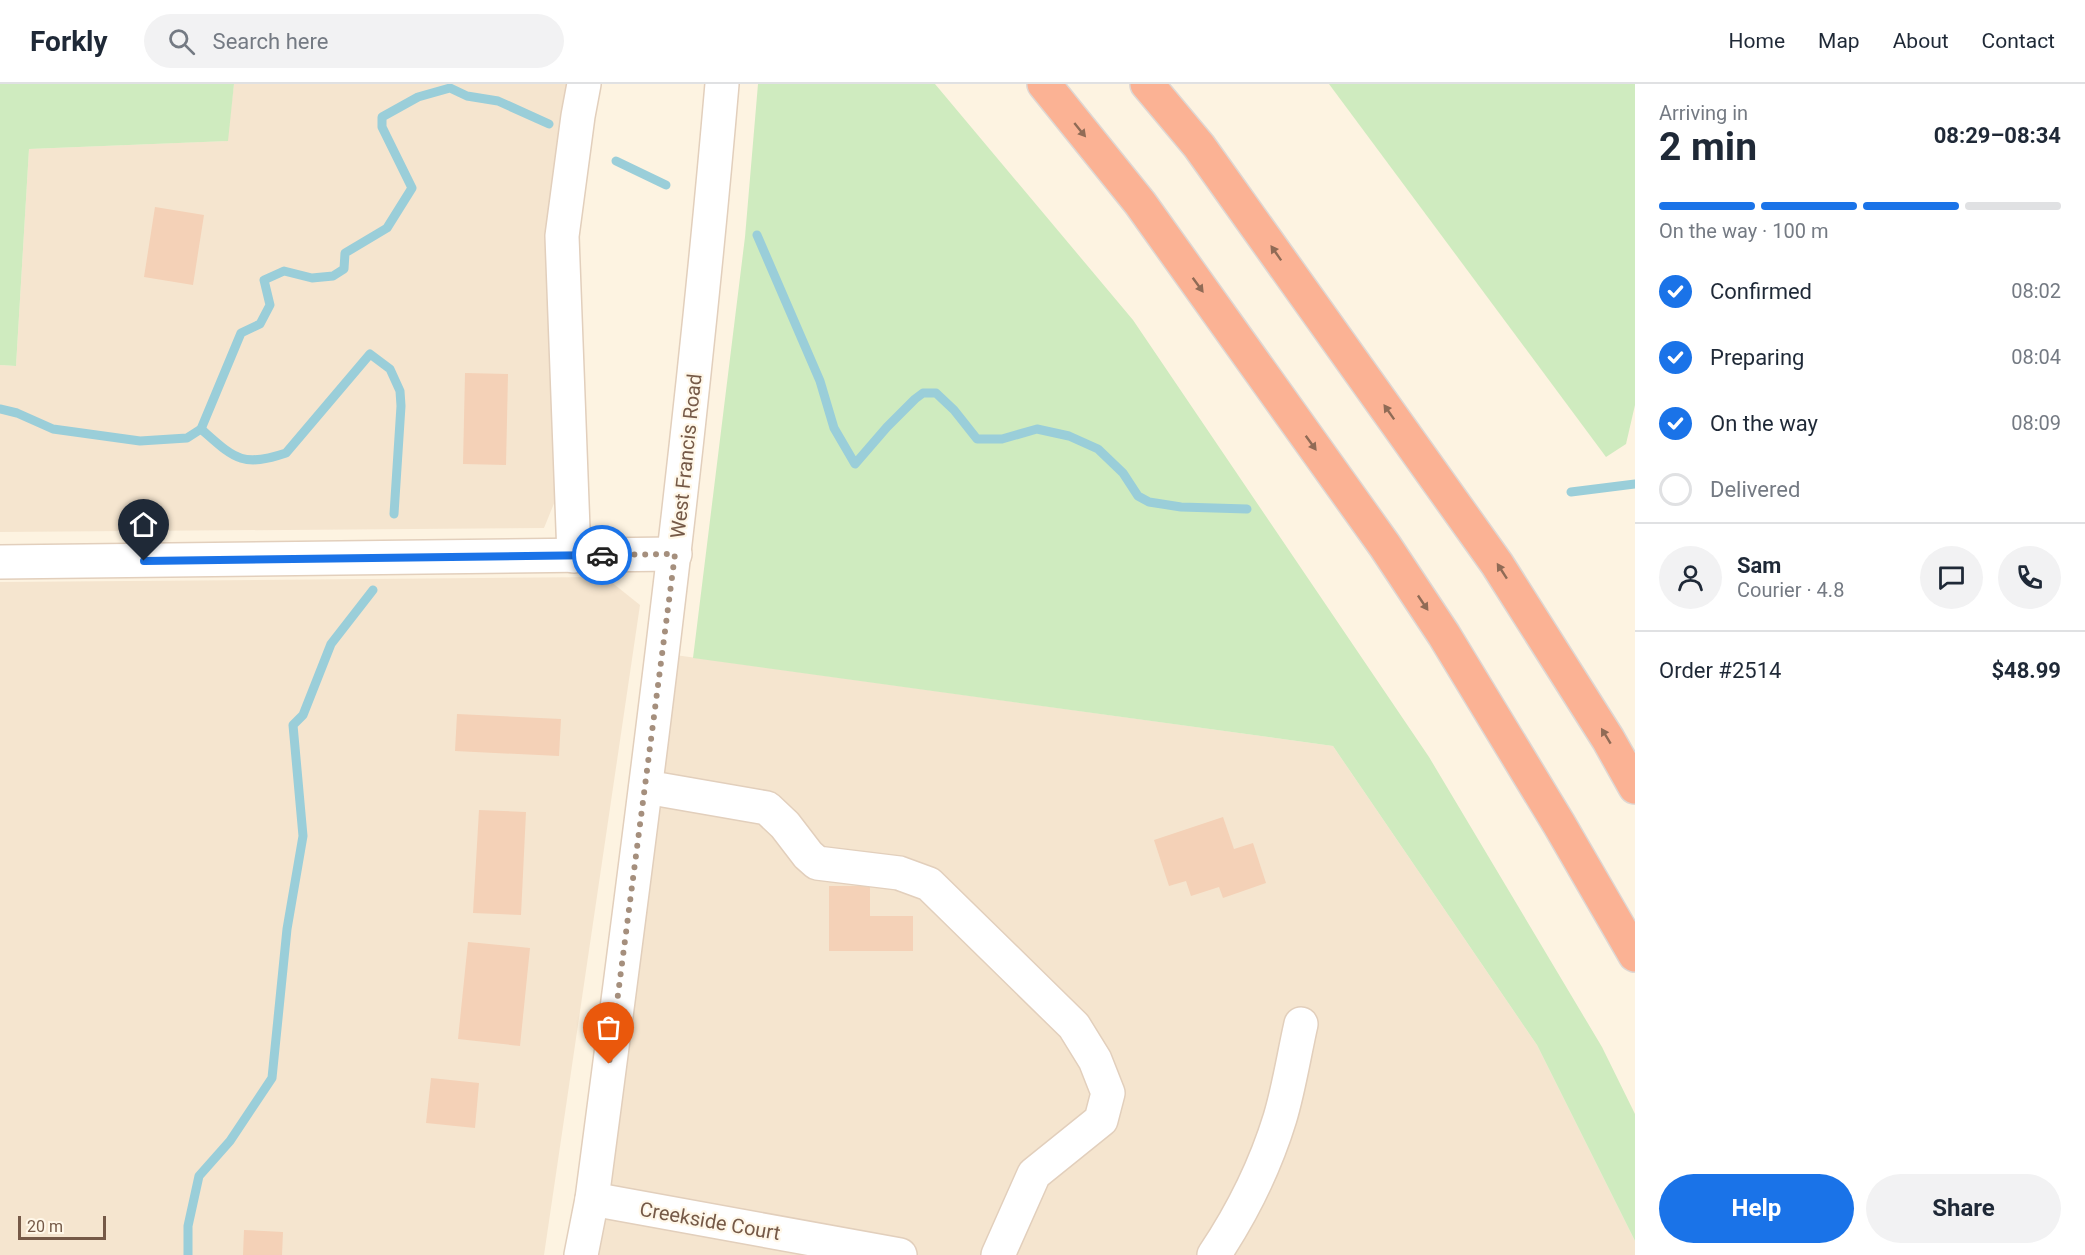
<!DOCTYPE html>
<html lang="en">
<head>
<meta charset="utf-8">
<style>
	:root { --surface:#fff; --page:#f2f2f3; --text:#1f2937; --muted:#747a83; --line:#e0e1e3; --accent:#1a73e8 }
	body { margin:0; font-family:Roboto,sans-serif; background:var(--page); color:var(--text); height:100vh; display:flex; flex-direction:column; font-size:22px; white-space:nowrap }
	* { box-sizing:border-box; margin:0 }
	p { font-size:20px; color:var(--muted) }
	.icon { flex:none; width:33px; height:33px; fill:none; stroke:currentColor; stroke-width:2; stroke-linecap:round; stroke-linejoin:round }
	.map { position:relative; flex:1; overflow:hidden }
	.drawer { display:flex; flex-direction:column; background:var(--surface); width:450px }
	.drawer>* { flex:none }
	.scale { position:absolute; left:18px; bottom:15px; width:88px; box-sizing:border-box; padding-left:6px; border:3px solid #755947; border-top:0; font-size:16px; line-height:21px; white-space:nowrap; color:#755947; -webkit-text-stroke:4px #fff7e8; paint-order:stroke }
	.pin { position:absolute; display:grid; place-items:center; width:51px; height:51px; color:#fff; margin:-62px -26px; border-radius:50% 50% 50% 0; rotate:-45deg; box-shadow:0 0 6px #0007 }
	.pin .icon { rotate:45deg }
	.courier { position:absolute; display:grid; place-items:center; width:60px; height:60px; margin:-30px; border:4px solid #1a73e8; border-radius:50%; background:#fff; color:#222; box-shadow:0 2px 8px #0007 }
	.headline em { font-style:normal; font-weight:700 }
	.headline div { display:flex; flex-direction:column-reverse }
	.headline { display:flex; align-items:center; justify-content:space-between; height:102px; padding:0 24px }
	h1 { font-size:39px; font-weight:700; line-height:45px }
	.bar { display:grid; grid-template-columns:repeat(4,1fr); gap:9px 6px; align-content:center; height:72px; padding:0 24px }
	.bar i { height:8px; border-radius:4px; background:var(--line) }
	.bar .current { background:var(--accent) }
	.bar p { grid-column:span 4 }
	.line { display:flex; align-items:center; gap:15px; padding:0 24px; border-top:2px solid var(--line) }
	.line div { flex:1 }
	.round { display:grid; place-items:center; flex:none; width:63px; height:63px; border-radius:32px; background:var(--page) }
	ol { padding:0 24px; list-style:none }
	li { display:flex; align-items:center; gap:18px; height:66px }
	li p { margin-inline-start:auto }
	li .icon { padding:6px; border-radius:50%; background:var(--accent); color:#fff; stroke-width:4 }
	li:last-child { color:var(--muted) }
	li i { width:33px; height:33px; border:3px solid var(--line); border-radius:50% }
	.action { display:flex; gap:12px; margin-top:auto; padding:12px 24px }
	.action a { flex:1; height:69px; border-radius:36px; background:var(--accent); color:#fff; font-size:24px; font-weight:700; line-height:69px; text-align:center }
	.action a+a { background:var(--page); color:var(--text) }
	header { display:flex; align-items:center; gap:36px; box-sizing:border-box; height:84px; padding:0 30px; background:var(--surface); border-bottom:2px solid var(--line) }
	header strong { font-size:28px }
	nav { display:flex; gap:33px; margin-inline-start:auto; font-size:21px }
	.search { width:420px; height:54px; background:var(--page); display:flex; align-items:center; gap:15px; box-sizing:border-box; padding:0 21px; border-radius:33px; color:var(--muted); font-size:22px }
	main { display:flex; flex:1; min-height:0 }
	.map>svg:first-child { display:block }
</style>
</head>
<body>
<header>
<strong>Forkly</strong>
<div class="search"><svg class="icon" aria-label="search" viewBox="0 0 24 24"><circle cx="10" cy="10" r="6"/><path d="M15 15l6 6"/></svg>Search here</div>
<nav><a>Home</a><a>Map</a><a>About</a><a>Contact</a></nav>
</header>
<main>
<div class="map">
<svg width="1635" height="1171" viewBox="0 0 1635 1171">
	<rect width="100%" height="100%" fill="#fdf3e1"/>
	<g fill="#f5e5cf">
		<polygon points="234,0 573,0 550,163 555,417 544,444 0,448 0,281 16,282 29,65 227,57"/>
		<polygon points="605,493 640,521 544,1171 0,1171 0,498"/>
		<polygon points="675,571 1333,662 1537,961 1635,1157 1635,1171 592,1171"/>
	</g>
	<g fill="#cfebbf">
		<polygon points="0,0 234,0 228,57 29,65 16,282 0,281"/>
		<polygon points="758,0 935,0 1133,236 1429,673 1602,963 1635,1030 1635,1157 1537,961 1333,662 693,574 745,153"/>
		<polygon points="1329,0 1635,0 1635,321 1626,360 1606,373"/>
	</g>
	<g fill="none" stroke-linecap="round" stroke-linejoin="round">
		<g stroke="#9aced9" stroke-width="9">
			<polyline points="616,77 666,101"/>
			<polyline points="757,151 820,297 834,344 855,380 887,343 915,315 923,309 936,309 954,326 977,355 1002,355 1037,345 1069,352 1098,365 1123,389 1138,412 1149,418 1181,423 1247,425"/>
			<polyline points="0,325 17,329 53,345 140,357 187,354 201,345 241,249 260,240 270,221 264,196 284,187 312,194 333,192 344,185 345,169 387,144 412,104 382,43 382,33 418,13 450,4 467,12 498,17 549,40"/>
			<path d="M 201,345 C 234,374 241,384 286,369 L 370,270 L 390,285 L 400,307 L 401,322 L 394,430"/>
			<polyline points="1571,408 1635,400"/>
			<polyline points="188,1171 188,1142 199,1092 230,1057 272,994 287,845 303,752 293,641 303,631 331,560 373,506"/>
		</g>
	</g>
	<g fill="#f4d1b7">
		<polygon points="155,123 204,131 193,201 144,193"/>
		<polygon points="465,289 508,290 506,381 463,380"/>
		<polygon points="457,630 561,635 559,672 455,667"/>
		<polygon points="479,726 526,728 521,831 473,829"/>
		<polygon points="1223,733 1234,765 1253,759 1266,799 1223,814 1219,803 1191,812 1186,797 1169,802 1154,756"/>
		<polygon points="829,802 870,802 870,832 913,832 913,867 829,867"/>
		<polygon points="468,858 530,864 520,962 458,955"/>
		<polygon points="431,994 479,999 475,1044 426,1039"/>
		<polygon points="244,1146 283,1148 282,1171 243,1171"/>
	</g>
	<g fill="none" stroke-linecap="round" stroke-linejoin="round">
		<g stroke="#e2cfbc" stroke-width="36">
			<g id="minor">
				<polyline points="574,472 562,152 578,32 584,0"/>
				<polyline points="0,478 675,470"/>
				<polyline points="646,703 767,724 785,741 808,771 817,779 899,789 929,800 1074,942 1095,976 1108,1009 1101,1036 1034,1090 998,1171"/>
				<polyline points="592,1115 900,1171"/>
				<path d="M 581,1171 L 592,1115 C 641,744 690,373 722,0"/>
				<path d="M 1214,1171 C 1242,1129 1265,1083 1280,1034 C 1289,1004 1294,971 1301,940"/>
			</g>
		</g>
		<g stroke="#ded7d3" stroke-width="36">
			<g id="highway">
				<polyline points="1044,0 1140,119 1385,462 1444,551 1559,740 1635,871"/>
				<polyline points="1147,0 1199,62 1497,480 1608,655 1635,703"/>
			</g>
		</g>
		<use href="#minor" stroke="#fff" stroke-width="33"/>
		<use href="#highway" stroke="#fbb294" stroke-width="33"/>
	</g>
	<defs><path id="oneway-solid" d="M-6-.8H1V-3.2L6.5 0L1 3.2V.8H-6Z" transform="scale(1.5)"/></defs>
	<g fill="#906b56">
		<use href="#oneway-solid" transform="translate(1080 46) rotate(51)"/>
		<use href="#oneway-solid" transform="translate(1276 169) rotate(-125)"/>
		<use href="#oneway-solid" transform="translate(1198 201) rotate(54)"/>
		<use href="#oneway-solid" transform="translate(1389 328) rotate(-125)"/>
		<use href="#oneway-solid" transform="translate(1311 359) rotate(54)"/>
		<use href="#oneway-solid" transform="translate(1502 487) rotate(-123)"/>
		<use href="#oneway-solid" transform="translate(1423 519) rotate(56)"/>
		<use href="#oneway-solid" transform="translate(1606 652) rotate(-121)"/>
	</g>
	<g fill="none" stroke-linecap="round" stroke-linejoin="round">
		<polyline stroke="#a58f7d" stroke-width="6" stroke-dasharray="0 10.8" points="602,471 675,470 609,980"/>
		<polyline stroke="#1a73e8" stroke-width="8" points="144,477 602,471"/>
	</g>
	<g text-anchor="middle" stroke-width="4.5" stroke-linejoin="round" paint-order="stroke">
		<g font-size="20" fill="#755947" stroke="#fff7e8">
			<text transform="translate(686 372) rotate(-84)" y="7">West Francis Road</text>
			<text transform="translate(710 1137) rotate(10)" y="7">Creekside Court</text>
		</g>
	</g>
</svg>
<div class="scale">20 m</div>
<div class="pin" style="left:609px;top:980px;background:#ea580c"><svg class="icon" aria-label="bag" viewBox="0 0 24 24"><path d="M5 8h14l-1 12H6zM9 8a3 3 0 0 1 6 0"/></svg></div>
<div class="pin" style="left:144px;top:477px;background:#1f2937"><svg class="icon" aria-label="home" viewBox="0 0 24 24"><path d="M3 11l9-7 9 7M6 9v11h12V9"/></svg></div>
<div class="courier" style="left:602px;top:471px"><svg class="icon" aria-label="car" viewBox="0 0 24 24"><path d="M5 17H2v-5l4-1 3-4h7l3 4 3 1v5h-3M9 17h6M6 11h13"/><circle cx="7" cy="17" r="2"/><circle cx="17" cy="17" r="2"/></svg></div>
</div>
<section class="drawer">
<div class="headline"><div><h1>2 min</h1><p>Arriving in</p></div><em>08:29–08:34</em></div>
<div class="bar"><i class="current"></i><i class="current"></i><i class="current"></i><i></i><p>On the way · 100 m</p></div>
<ol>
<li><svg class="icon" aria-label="check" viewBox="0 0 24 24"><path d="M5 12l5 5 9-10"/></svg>Confirmed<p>08:02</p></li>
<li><svg class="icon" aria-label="check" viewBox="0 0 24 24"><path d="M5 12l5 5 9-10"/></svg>Preparing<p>08:04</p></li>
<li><svg class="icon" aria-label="check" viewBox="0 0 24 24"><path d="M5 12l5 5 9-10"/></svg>On the way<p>08:09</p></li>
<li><i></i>Delivered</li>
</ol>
<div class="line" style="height:108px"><a class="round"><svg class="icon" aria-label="person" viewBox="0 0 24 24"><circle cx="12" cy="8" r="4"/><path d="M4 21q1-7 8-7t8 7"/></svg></a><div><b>Sam</b><p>Courier · 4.8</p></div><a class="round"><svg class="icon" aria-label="chat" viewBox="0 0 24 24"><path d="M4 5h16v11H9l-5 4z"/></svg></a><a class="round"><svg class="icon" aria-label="phone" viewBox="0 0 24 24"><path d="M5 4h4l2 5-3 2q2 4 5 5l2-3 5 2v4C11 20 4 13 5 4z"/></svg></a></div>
<div class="line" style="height:78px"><div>Order #2514</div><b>$48.99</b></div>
<div class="action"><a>Help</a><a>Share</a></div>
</section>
</main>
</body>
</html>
